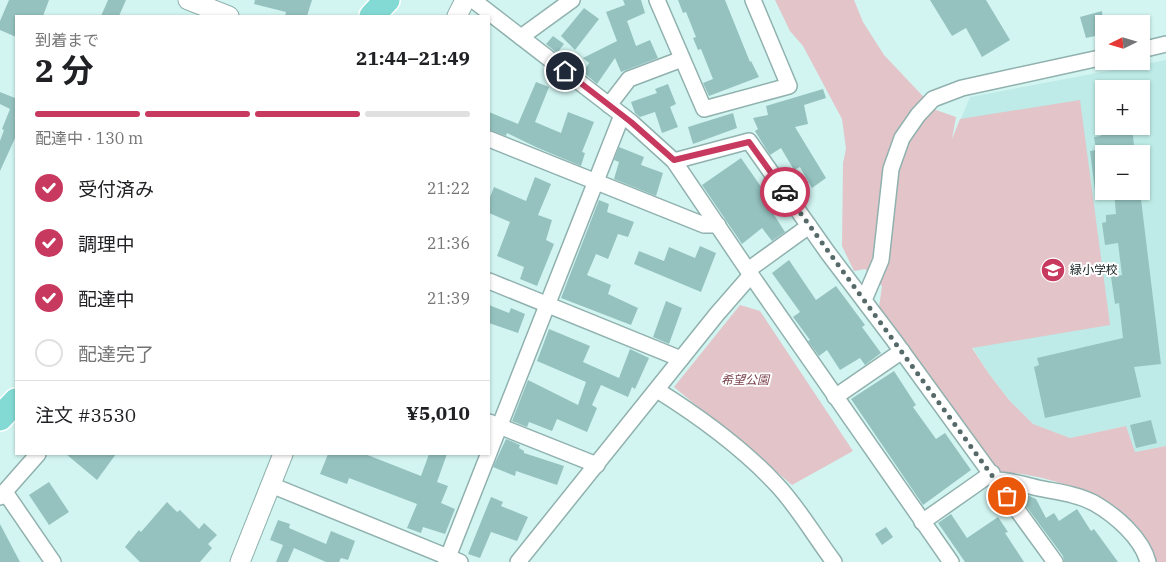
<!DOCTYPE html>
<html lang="ja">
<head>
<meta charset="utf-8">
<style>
	:root { --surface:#fff; --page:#f2f2f2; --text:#202124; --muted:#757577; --line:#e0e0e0; --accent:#c8395f }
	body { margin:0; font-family:"IBM Plex Serif","Noto Sans JP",serif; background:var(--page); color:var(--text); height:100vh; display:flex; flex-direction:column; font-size:19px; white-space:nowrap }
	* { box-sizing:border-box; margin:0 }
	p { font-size:16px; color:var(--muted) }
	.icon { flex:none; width:28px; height:28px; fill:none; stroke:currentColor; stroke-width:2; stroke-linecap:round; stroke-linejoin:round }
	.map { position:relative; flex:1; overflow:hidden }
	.drawer { position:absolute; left:15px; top:15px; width:475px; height:440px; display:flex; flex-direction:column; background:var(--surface); border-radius:0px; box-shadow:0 1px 4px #0004 }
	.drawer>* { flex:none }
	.needle { width:32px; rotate:265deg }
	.controls { position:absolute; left:1095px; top:15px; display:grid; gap:10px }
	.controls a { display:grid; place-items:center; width:55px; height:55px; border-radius:0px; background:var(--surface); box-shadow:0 1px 4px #0004; font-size:25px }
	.pin { position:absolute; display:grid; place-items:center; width:42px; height:42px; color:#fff; margin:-21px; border:2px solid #fff; border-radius:50%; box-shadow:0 1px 5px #0007 }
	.courier { position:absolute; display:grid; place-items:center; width:50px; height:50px; margin:-25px; border:4px solid #c8395f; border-radius:50%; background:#fff; color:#222; box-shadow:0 1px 6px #0007 }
	.head em { font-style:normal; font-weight:700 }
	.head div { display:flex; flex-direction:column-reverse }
	.head { display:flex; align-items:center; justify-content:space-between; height:85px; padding:0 20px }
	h1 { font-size:32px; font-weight:700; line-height:38px }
	.bar { display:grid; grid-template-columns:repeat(4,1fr); gap:8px 5px; align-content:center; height:60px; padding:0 20px }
	.bar i { height:6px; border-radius:4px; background:var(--line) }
	.bar .active { background:var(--accent) }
	.bar p { grid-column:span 4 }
	.line { display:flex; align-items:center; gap:12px; padding:0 20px; border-top:1px solid var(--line) }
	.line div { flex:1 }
	ol { padding:0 20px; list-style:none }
	li { display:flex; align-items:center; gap:15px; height:55px }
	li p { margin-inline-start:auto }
	li .icon { padding:5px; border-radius:50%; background:var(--accent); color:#fff; stroke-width:4 }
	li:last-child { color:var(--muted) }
	li i { width:28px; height:28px; border:2px solid var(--line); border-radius:50% }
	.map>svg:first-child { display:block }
</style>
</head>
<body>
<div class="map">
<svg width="1166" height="562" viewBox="0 0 1166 562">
	<rect width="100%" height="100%" fill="#d2f5f2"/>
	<path fill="#beebe7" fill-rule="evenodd" d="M 1166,60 L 1166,446 L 1135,452 L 1126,426 L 1070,438 L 1032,424 L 1009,400 L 989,374 L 954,318 L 951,143 L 970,97 ZM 1104,89 L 1141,89 L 1141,126 L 1104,126 ZM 1104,154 L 1141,154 L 1141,191 L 1104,191 Z"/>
	<g fill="#e3c4c8">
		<path d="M 775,0 L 854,0 L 863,22 L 884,55 L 936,110 L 956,117 L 952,139 L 960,119 L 1080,100 L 1110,325 L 972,348 L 989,374 L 1009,400 L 1033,424 L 1070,438 L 1126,426 L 1135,452 L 1166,446 L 1166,562 L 1157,562 C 1152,553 1149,542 1142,535 C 1110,496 1049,474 1000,472 L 879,307 L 882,286 L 865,269 L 854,271 L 842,246 L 843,163 L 846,149 L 842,119 L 803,46 L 790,31 Z"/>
		<polygon points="740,305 760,311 853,451 792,485 674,387"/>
	</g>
	<g fill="#95c2bf">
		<polygon points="9,0 49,0 43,16 16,16 16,37 0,30 0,21"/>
		<polygon points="108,0 126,0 119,16 101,16"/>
		<polygon points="255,0 312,0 307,16 285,16 286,12 254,4"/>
		<polygon points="623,0 641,0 645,13 627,21 636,46 650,40 658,58 621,72 615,58 597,84 583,72 589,63 583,58 617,41 606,12 625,5"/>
		<polygon points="678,0 725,0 750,62 751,61 759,77 709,96 703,83 713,79 701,49 698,50 693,38 696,37 686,12 683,13"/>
		<polygon points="930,0 986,0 1010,40 982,57 966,28 952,36"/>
		<polygon points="584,8 599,19 575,50 561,36"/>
		<polygon points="1102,11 1104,34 1086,38 1080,17"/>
		<polygon points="553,36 564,44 557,53 546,44"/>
		<polygon points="536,82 549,87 535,122 561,133 568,112 594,122 582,152 585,153 581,166 538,148 507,133 506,136 489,130 489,112 518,124"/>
		<polygon points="668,84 676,104 670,107 678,127 662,133 655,112 640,117 635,113 631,102 657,93 655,89"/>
		<polygon points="823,89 826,98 804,105 808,124 795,127 826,178 812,188 800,167 794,170 781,148 770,155 755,131 758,129 753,118 768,115 766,106"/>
		<polygon points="0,92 15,98 16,95 16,136 0,171 0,141 4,130 2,129 10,109 0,104"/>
		<polygon points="733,113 737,128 693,144 688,127"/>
		<polygon points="1132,128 1135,154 1104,154 1104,199 1096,199 1090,151 1096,150 1094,137 1101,136 1101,132"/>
		<polygon points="619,147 644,157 641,165 663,173 656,196 614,179 619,162 614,160"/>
		<polygon points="741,158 764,191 760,193 785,232 772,241 762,228 742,244 702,185"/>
		<polygon points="535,177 551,184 538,215 552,220 546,240 554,244 537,286 520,279 524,267 497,256 510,222 489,213 489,200 494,187 526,201"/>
		<polygon points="1114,191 1140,191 1161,364 1134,367 1141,397 1045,418 1034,367 1039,365 1037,358 1123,338 1119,303 1115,304 1111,277 1122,275 1118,243 1105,245 1102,223 1106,222 1106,215 1116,214"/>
		<polygon points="599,200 609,204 607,212 634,222 628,237 618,234 608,259 596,254 587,275 611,285 608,294 638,308 631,325 561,298"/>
		<polygon points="700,246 716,253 701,292 634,264 639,251 664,261 669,247 695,258"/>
		<polygon points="789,260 816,300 836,286 865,325 862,327 881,353 865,365 860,358 840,370 827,350 819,356 808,341 810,340 793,317 800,312 772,273"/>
		<polygon points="666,301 682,308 669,344 653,337"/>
		<polygon points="489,305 509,313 511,308 525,314 518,333 489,323"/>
		<polygon points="549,329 590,346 583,362 619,378 630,349 649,358 635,389 632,387 628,397 601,385 592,405 597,408 587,432 557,419 552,431 529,422 527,427 512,421 528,380 578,405 586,382 537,361"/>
		<polygon points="894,371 916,405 913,407 936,439 945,433 971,470 923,505 851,399"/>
		<polygon points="1151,420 1157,443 1136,448 1130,425"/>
		<polygon points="506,439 520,445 519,448 524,451 524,453 564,466 557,485 516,471 515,476 493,467"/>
		<polygon points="66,454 116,454 97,480"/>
		<polygon points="328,454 365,454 421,476 429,454 447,454 437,482 448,486 441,503 455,509 445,534 423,527 421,533 407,528 417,504 349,478 347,484 320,474"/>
		<polygon points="49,482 69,512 49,525 29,495"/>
		<polygon points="1025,494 1036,499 1046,518 1054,513 1059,521 1077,509 1091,531 1094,529 1118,562 1064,562 1063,556 1020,498"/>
		<polygon points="491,497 503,502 501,506 528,517 517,541 491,532 480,558 468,554"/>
		<polygon points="167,502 177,512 180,510 199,529 204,523 217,535 208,544 212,548 200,562 140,562 125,547 139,530 141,532"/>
		<polygon points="951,514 967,538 998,517 1008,532 1005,533 1024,562 965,562 938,523"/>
		<polygon points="278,520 290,524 289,528 326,544 331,531 355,541 348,560 341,558 339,562 326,562 294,548 288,562 276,562 283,545 270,540"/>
		<polygon points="0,524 20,562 0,562"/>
		<polygon points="886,527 893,537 882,545 875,534"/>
	</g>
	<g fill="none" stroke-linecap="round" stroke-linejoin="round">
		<g stroke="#90b1ae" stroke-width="18">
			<g id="minor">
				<polyline points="473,0 631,122 674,161 751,275 951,562"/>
				<polyline points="657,0 704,109 789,86 753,0"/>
				<polyline points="521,37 572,0"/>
				<polyline points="1141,50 1166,44"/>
				<polyline points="609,105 629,79 682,59"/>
				<polyline points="489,139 704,225 718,225"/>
				<polyline points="674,161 749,141 828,253 893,339 1055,562"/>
				<polyline points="748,270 809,226"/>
				<polyline points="489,281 681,359"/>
				<polyline points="864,300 881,260 891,169 902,138 918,115 933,99 962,88 1104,57"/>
				<path d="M 657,390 C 700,417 742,447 777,485 C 798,507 815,537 834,562"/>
				<polyline points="835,397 902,351"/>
				<polyline points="489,422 597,465"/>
				<path d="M 996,480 C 1011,480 1024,485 1038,488 C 1057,492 1077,494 1094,503 C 1115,515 1142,538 1148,562"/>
				<polyline points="271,485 460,562"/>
				<polyline points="5,492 53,562"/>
				<polyline points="0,497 38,454"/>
				<polyline points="922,522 992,473"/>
				<polyline points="446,562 622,115"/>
				<polyline points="518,562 717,314 751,275"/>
			</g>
		</g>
		<g stroke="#90b1ae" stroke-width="21">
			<g id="tertiary">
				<polyline points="188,0 229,16"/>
				<polyline points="457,16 465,0"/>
				<polyline points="240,562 283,454"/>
			</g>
		</g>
		<g stroke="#fff" stroke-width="28">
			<g id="trunk">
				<polyline points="372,16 387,0"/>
				<polyline points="0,418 16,401"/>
			</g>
		</g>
		<use href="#minor" stroke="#fff" stroke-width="15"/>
		<use href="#tertiary" stroke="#fff" stroke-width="19"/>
		<use href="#trunk" stroke="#83dad4" stroke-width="25"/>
	</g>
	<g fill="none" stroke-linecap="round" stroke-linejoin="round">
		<polyline stroke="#566b69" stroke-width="5" stroke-dasharray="0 9" points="785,192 1007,496"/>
		<polyline stroke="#c8395f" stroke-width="6" points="565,71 631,122 674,160 749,142 785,192"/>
	</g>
	<defs>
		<g id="school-disc" transform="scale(1.25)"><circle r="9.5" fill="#c8395f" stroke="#fff"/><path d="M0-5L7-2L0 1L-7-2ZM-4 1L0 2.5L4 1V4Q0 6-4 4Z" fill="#fff"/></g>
	</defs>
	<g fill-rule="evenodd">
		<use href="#school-disc" x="1053" y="270"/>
	</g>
	<g text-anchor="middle" stroke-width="4" stroke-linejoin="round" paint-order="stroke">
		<g font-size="12" fill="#13201f" stroke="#fff" text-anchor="start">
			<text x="1070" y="274">緑小学校</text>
		</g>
		<g font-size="12" font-style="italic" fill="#7d444e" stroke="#fff">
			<text x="745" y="384">希望公園</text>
		</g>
	</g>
</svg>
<div class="controls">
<a><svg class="needle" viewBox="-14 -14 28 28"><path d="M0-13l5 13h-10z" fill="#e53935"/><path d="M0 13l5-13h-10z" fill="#757577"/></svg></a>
<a>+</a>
<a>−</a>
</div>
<div class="pin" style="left:1007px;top:496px;background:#ea580c"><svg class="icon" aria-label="bag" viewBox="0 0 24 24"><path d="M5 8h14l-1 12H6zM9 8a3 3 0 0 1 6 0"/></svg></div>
<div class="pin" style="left:565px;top:71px;background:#1f2937"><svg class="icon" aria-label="home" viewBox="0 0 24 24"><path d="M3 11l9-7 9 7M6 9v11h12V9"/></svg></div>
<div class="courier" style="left:785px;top:192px"><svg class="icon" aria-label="car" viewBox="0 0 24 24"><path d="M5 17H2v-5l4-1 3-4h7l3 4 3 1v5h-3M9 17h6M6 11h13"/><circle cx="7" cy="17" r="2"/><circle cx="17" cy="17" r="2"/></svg></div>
<section class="drawer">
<div class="head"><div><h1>2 分</h1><p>到着まで</p></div><em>21:44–21:49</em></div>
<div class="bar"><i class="active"></i><i class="active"></i><i class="active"></i><i></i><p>配達中 · 130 m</p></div>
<ol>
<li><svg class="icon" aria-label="check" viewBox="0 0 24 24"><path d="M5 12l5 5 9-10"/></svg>受付済み<p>21:22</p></li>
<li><svg class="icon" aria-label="check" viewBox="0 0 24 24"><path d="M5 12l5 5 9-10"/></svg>調理中<p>21:36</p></li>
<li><svg class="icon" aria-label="check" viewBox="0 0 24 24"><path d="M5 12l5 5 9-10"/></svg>配達中<p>21:39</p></li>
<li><i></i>配達完了</li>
</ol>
<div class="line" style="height:65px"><div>注文 #3530</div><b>¥5,010</b></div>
</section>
</div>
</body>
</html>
